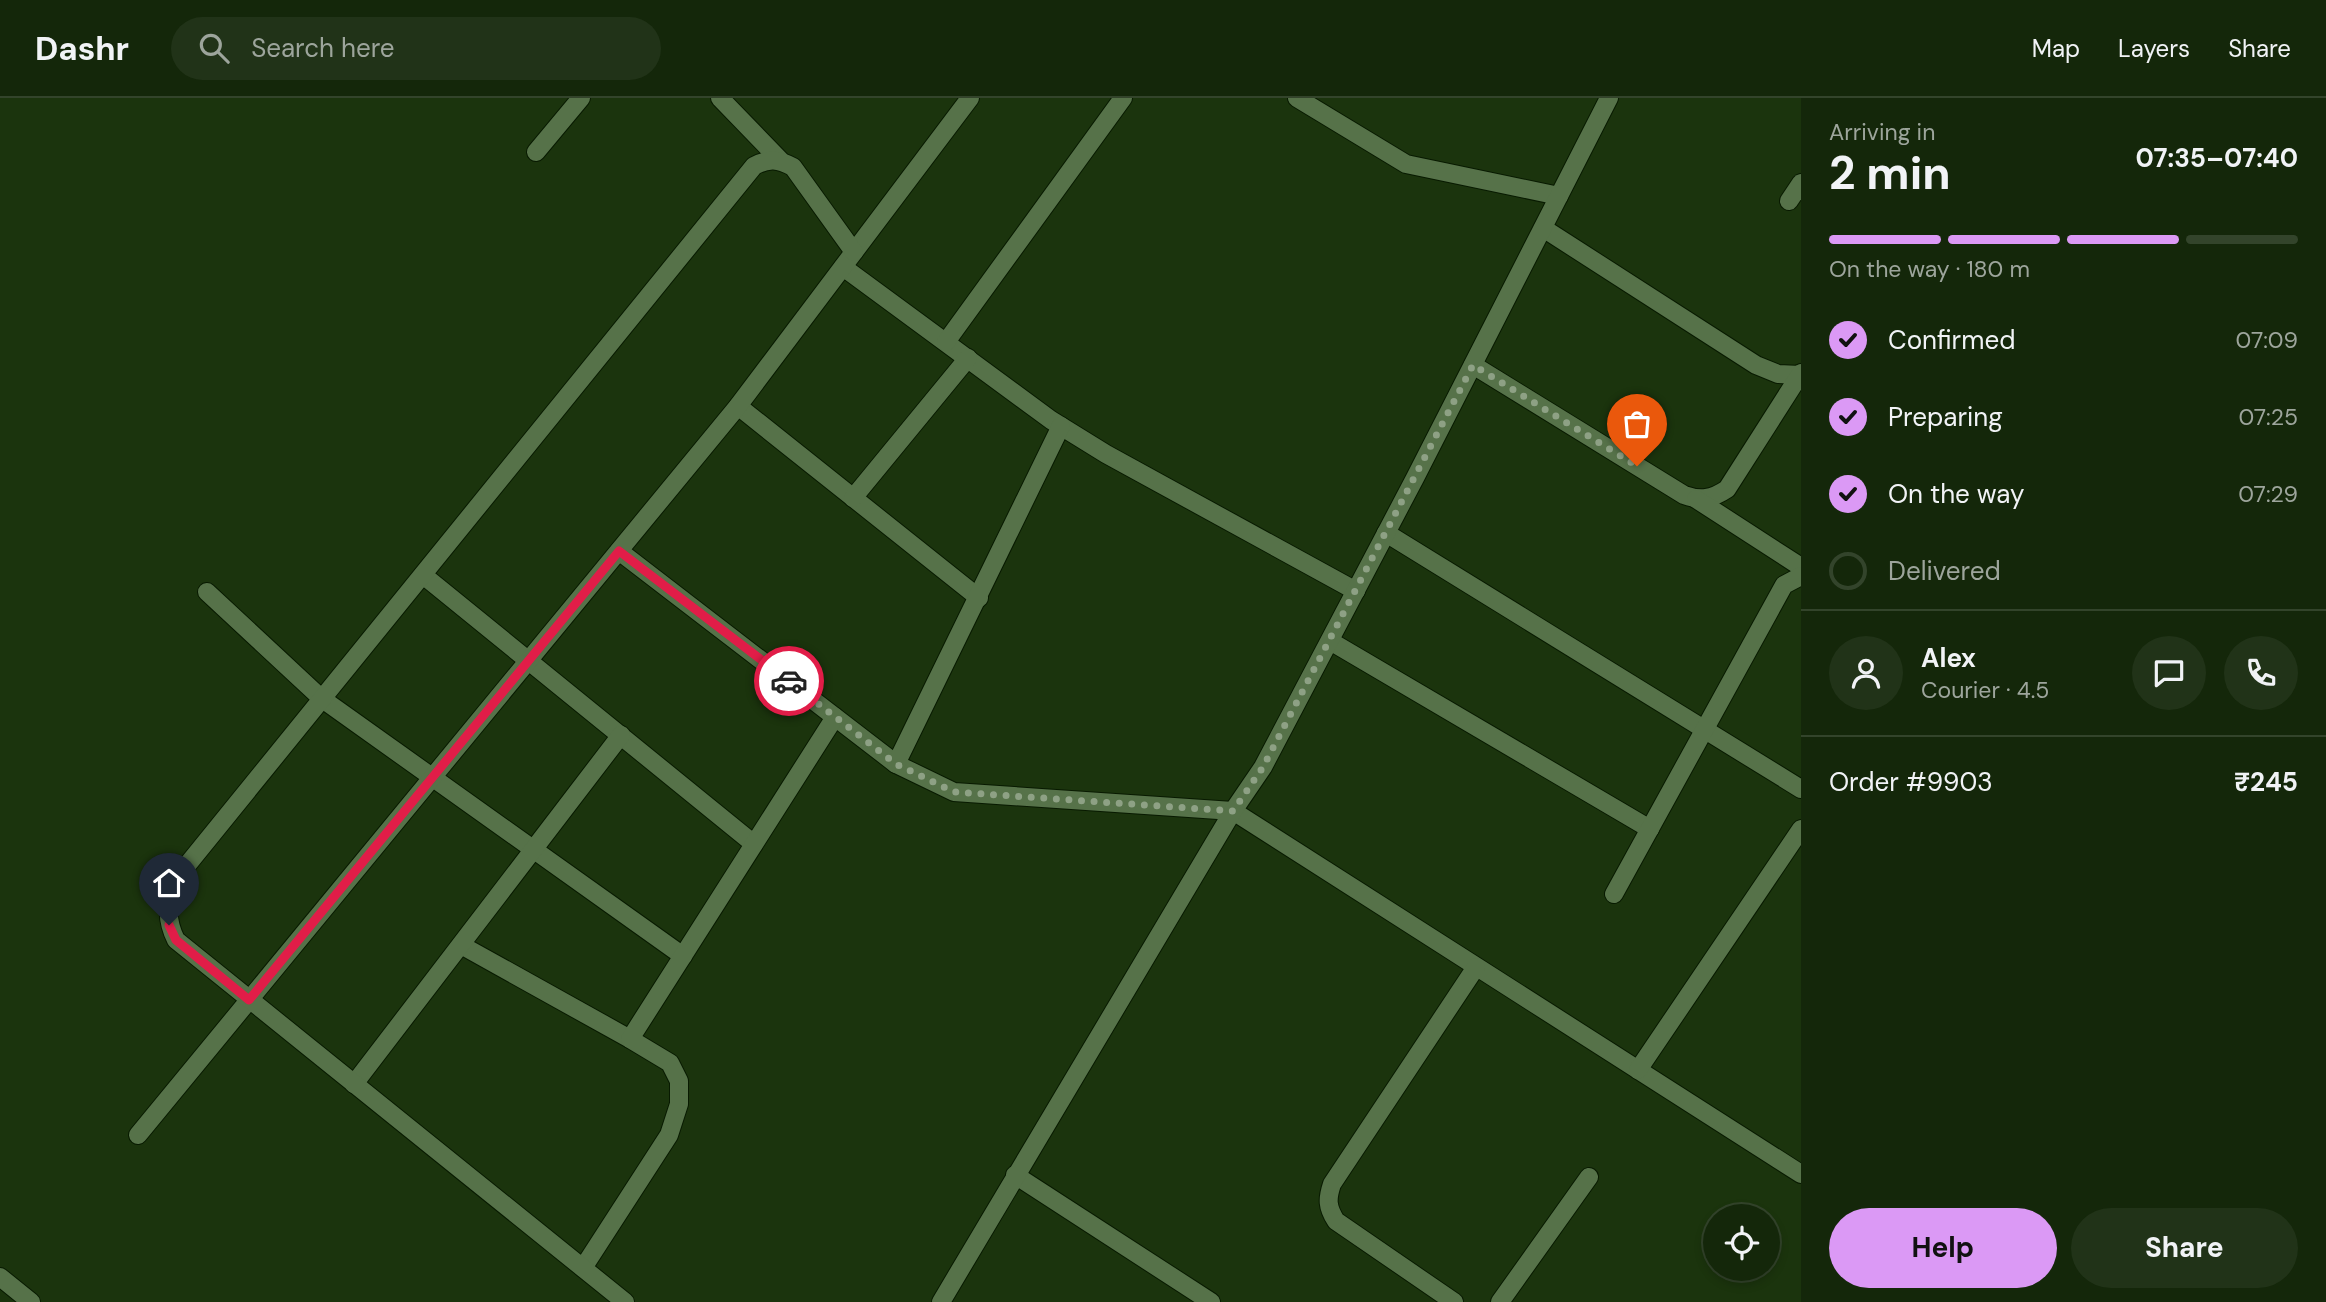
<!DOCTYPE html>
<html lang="en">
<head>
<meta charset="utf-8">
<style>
	:root { --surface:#14270a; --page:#213318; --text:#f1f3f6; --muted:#9da59c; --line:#33442b; --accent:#db99f5 }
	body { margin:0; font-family:"DM Sans",sans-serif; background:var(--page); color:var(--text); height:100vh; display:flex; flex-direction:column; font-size:26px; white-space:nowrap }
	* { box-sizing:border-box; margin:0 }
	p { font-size:23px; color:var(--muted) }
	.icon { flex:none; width:38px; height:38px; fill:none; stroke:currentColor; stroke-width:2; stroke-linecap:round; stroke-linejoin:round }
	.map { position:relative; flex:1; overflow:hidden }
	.side { display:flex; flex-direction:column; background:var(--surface); width:525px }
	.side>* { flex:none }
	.tools { position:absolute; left:1703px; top:1106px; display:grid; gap:14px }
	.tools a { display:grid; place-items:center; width:77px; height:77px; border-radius:50%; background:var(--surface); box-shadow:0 4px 10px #0003,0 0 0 2px var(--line); font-size:35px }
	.pin { position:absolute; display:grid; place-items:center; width:60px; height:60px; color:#fff; margin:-72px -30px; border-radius:50% 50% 50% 0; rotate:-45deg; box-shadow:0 0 7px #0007 }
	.pin .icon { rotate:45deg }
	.courier { position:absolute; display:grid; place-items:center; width:70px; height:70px; margin:-35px; border:5px solid #e11d48; border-radius:50%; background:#fff; color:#222; box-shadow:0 2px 9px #0007 }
	.summary em { font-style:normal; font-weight:700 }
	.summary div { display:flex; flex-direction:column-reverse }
	.summary { display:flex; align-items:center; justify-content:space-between; height:119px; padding:0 28px }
	h1 { font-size:46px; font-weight:700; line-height:52px }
	.bar { display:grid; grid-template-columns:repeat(4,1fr); gap:10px 7px; align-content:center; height:84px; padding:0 28px }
	.bar i { height:9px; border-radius:5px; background:var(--line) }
	.bar .active { background:var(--accent) }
	.bar p { grid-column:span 4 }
	.line { display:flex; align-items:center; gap:18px; padding:0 28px; border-top:2px solid var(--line) }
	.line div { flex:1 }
	.round { display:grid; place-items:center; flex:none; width:74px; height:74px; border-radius:37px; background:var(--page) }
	ol { padding:0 28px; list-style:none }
	li { display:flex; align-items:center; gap:21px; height:77px }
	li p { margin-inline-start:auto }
	li .icon { padding:7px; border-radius:50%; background:var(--accent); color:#111; stroke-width:4 }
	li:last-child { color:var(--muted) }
	li i { width:38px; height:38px; border:4px solid var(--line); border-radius:50% }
	.action { display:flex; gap:14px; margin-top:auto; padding:14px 28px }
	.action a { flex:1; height:80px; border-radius:42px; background:var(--accent); color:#111; font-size:28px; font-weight:700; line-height:80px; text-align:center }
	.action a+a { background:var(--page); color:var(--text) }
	header { display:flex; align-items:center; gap:42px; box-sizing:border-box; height:98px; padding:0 35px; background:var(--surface); border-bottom:2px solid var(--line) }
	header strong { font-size:33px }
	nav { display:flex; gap:38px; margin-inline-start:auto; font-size:24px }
	.search { width:490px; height:63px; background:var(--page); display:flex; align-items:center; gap:18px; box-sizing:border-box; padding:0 24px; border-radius:38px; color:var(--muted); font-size:26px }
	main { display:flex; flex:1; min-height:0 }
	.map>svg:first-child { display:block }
</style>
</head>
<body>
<header>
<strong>Dashr</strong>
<div class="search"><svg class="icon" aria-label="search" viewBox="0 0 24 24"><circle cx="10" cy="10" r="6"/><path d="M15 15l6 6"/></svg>Search here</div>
<nav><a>Map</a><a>Layers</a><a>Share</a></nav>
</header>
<main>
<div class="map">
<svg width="1801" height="1204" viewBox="0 0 1801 1204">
	<rect width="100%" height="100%" fill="#1b340d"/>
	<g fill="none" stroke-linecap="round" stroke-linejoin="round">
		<g stroke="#081a01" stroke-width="20">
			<g id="minor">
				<polyline points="720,0 780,62"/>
				<polyline points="1297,0 1406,66 1559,98"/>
				<polyline points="536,54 581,0"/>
				<polyline points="1789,103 1801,85"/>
				<polyline points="1543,130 1756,267 1778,276 1801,277"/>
				<polyline points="843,169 1051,322 1106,356 1356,493"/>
				<polyline points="946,244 1123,0"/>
				<path d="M 1473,267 L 1684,397 C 1701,403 1712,401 1727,391 L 1801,275"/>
				<polyline points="738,308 979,500"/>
				<polyline points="853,400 968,260"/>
				<polyline points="1696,401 1801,469"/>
				<polyline points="1386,435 1801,691"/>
				<polyline points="619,453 896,666 954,694 1233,713 1801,1076"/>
				<polyline points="423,477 754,746"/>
				<polyline points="207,494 321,600 683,858"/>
				<polyline points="1330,543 1650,731"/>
				<polyline points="896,666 1061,328"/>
				<polyline points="1614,796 1784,487 1801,478"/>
				<polyline points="461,847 630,941"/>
				<polyline points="1638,972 1801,731"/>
				<polyline points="354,986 621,637"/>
				<polyline points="138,1037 738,308 970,0"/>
				<polyline points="1015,1077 1211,1204"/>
				<polyline points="583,1170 669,1037 679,1006 679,983 670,965 630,941 835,619"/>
				<polyline points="0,1179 31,1204"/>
				<path d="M 625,1204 L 176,842 C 165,820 168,805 175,782 L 754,68 C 769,60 778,61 793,69 L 854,154"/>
				<path d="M 1454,1204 L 1336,1123 C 1327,1109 1327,1101 1332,1086 L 1476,869"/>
				<polyline points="1500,1204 1589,1079"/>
			</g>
		</g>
		<g stroke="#081a01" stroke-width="20">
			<polyline id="tertiary" points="941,1204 1233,713 1263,669 1415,380 1609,0"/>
		</g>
		<use href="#minor" stroke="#567249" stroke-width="18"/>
		<use href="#tertiary" stroke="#567249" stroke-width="18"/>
	</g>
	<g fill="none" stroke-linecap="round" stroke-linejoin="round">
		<polyline stroke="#8ea185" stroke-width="7" stroke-dasharray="0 12.6" points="789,583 896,666 954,694 1233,713 1263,669 1473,267 1637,368"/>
		<polyline stroke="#e11d48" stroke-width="9" points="169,827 176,842 249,902 619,453 789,583"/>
	</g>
</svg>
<div class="tools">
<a><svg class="icon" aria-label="locate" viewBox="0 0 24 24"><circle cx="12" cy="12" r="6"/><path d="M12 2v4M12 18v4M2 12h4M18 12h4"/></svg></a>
</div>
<div class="pin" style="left:1637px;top:368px;background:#ea580c"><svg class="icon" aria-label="bag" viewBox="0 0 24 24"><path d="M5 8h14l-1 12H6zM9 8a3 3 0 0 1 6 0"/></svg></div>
<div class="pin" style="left:169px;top:827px;background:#1f2937"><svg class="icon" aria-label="home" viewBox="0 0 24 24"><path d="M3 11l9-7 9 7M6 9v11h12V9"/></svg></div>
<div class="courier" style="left:789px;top:583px"><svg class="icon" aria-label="car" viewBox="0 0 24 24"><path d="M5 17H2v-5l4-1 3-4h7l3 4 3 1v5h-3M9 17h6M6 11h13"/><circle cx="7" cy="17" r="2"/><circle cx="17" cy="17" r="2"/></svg></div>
</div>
<section class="side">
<div class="summary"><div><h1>2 min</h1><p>Arriving in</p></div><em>07:35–07:40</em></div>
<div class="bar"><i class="active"></i><i class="active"></i><i class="active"></i><i></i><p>On the way · 180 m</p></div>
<ol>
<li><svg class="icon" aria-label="check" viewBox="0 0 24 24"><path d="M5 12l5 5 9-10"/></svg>Confirmed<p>07:09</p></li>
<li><svg class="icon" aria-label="check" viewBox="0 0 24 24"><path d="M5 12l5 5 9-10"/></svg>Preparing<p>07:25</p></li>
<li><svg class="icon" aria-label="check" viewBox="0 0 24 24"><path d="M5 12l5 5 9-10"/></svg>On the way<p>07:29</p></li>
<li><i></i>Delivered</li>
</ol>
<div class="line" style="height:126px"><a class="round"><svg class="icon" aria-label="person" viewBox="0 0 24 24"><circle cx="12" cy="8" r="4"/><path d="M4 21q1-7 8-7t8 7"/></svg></a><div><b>Alex</b><p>Courier · 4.5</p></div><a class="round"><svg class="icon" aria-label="chat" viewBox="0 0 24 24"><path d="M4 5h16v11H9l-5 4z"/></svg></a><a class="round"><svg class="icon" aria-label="phone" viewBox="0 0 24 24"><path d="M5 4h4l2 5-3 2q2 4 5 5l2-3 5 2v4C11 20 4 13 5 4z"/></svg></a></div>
<div class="line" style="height:91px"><div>Order #9903</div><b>₹245</b></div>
<div class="action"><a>Help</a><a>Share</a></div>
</section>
</main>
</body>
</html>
